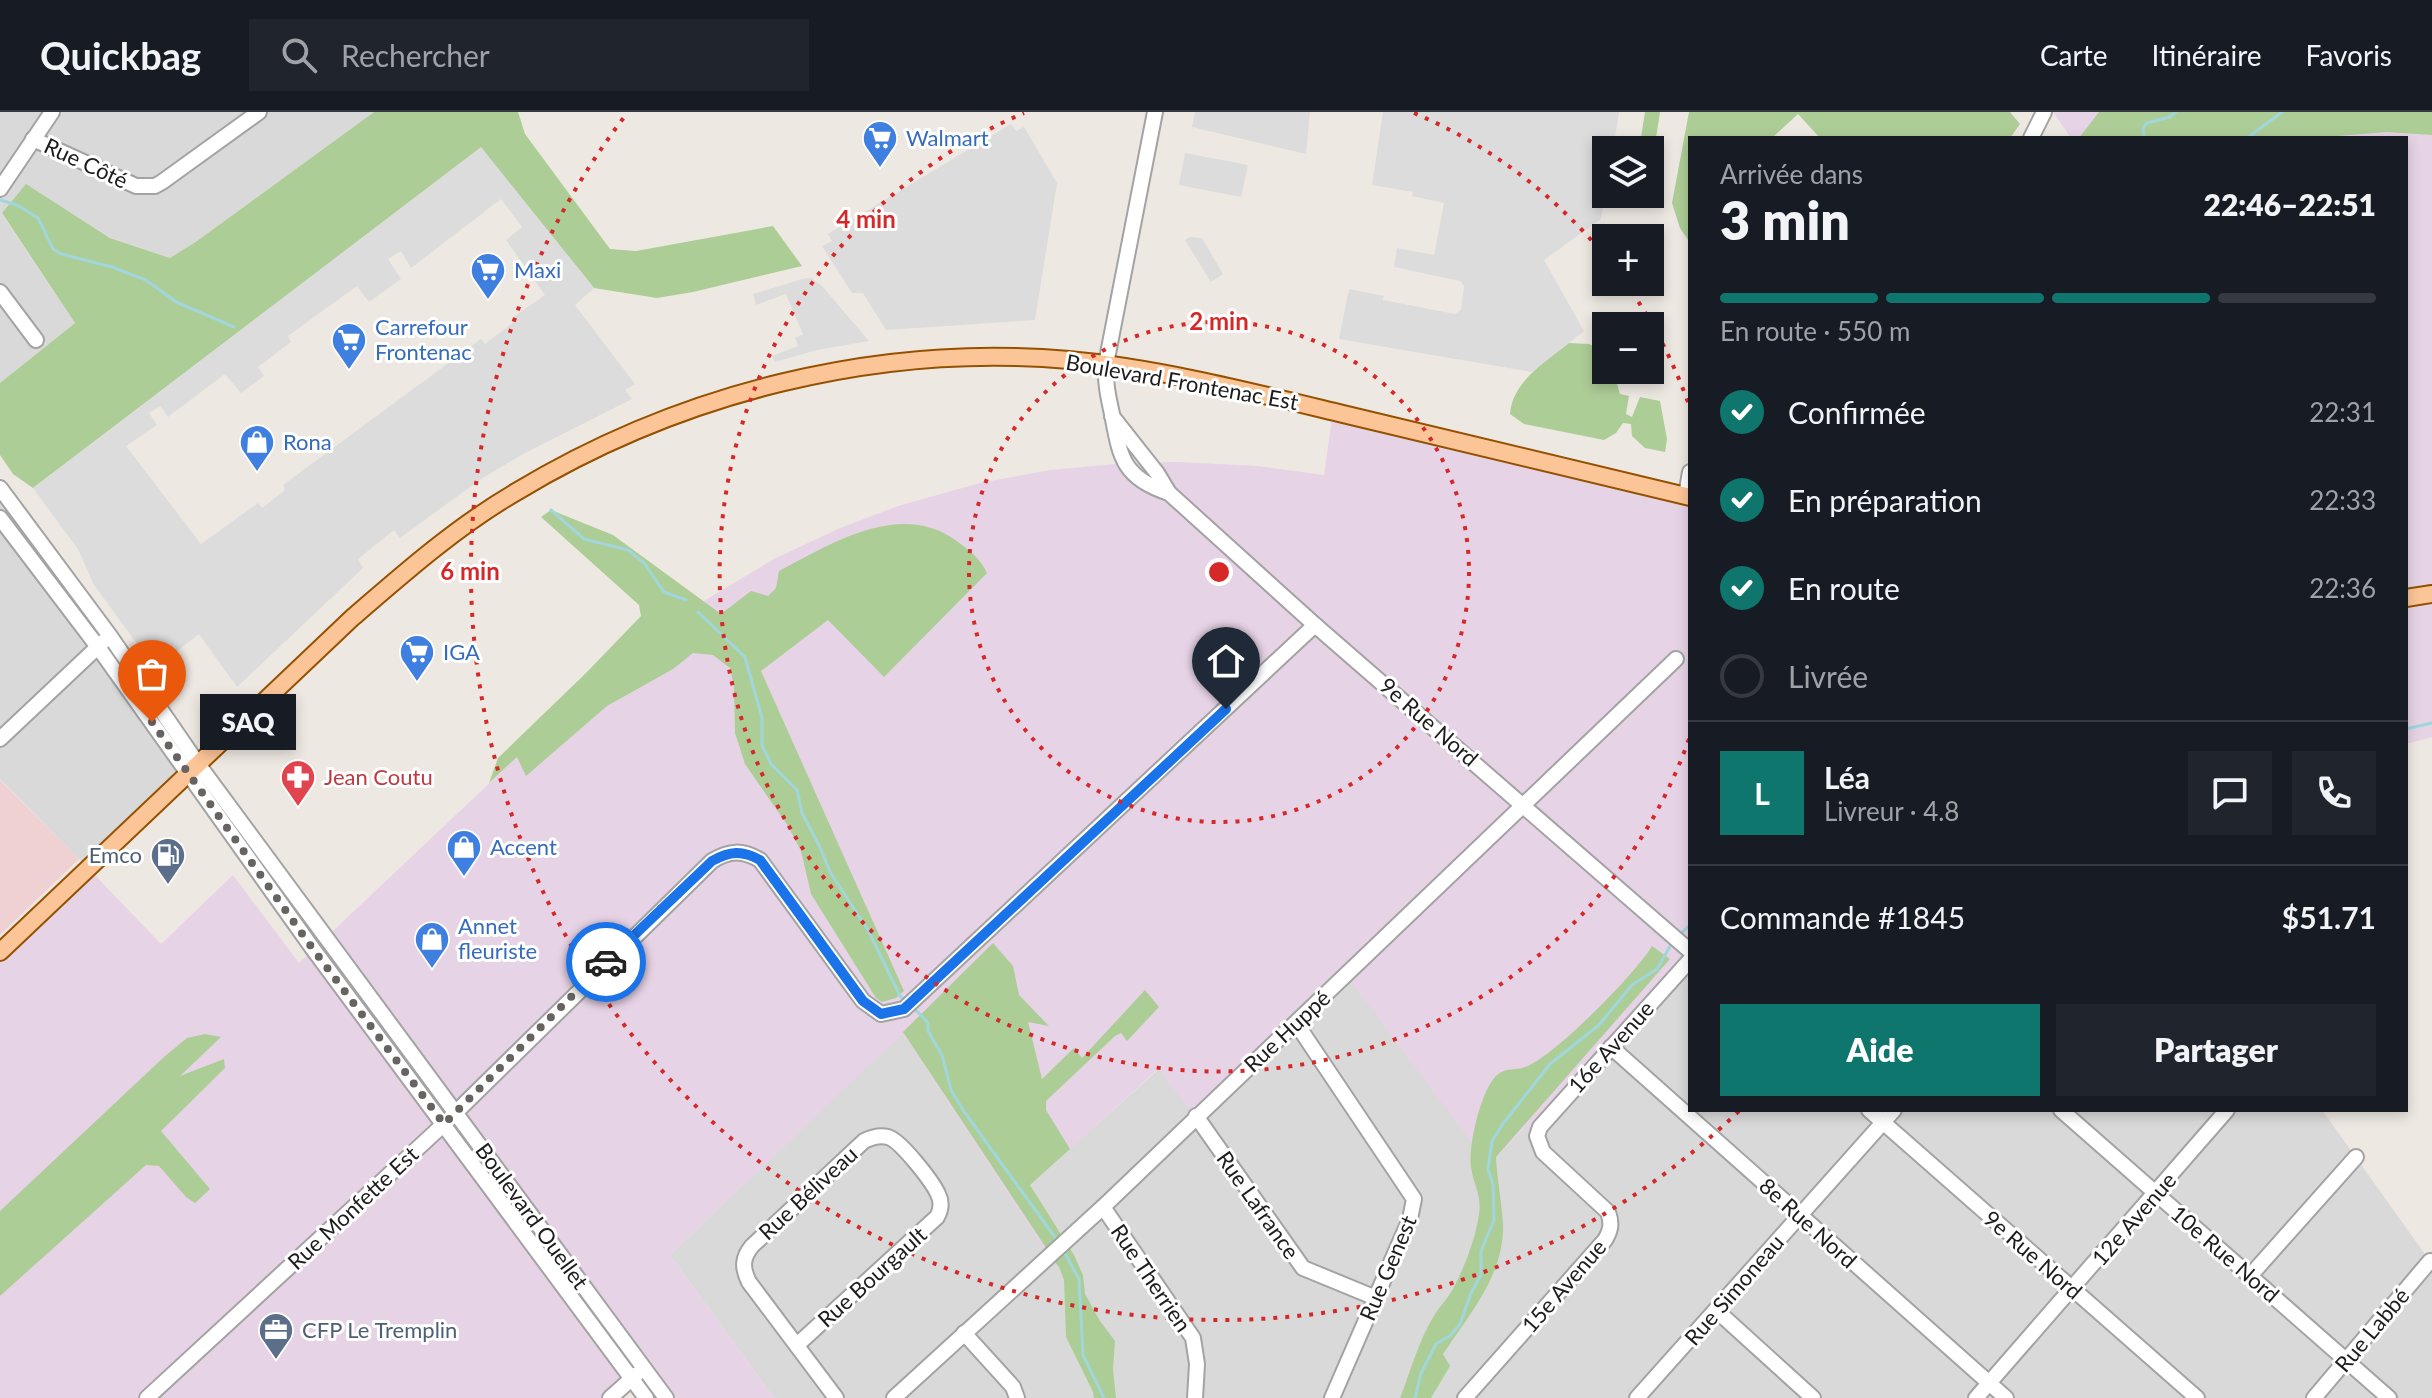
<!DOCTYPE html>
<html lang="fr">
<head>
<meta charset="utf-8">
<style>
	:root { --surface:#171b24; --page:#20242c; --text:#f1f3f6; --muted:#9ea1a6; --line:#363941; --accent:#0f766e }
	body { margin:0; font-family:Lato,sans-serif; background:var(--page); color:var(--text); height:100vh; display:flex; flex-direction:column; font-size:30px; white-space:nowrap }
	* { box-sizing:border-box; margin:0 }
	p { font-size:26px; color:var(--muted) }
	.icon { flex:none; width:44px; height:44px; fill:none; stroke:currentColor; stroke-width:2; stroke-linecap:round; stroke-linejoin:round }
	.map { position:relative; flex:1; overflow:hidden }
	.panel { position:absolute; left:1688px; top:24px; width:720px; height:976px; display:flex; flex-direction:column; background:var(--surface); border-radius:0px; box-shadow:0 4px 12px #0003 }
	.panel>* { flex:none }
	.fabs { position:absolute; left:1592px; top:24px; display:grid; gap:16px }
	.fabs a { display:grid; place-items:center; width:72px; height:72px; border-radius:0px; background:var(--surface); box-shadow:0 4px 12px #0003; font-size:40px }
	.pin { position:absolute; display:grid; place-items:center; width:68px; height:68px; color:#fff; margin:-82px -34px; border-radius:50% 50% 50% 0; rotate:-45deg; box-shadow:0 0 8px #0007 }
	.pin .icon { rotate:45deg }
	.courier { position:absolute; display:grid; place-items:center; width:80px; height:80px; margin:-40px; border:6px solid #1a73e8; border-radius:50%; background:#fff; color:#222; box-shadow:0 2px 10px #0007 }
	.bubble { position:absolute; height:56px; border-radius:0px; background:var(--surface); box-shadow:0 4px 12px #0003; font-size:26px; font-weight:800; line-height:56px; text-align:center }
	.headline em { font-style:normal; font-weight:800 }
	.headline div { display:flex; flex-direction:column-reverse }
	.headline { display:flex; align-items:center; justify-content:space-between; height:136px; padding:0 32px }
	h1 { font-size:52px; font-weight:800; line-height:60px }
	.bar { display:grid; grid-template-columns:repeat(4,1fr); gap:12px 8px; align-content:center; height:96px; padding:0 32px }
	.bar i { height:10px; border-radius:6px; background:var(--line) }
	.bar .on { background:var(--accent) }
	.bar p { grid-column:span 4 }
	.line { display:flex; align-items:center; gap:20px; padding:0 32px; border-top:2px solid var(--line) }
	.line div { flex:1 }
	.round { display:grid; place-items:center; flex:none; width:84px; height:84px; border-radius:0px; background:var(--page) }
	ol { padding:0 32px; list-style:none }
	li { display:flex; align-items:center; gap:24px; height:88px }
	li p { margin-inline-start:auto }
	li .icon { padding:8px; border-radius:50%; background:var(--accent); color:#fff; stroke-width:4 }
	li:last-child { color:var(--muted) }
	li i { width:44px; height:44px; border:4px solid var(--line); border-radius:50% }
	.action { display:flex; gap:16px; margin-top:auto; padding:16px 32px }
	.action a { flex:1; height:92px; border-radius:0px; background:var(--accent); color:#fff; font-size:32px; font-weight:800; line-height:92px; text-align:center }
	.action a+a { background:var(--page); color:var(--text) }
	header { display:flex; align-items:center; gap:48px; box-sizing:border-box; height:112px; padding:0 40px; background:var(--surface); border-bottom:2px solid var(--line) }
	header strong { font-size:38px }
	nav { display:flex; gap:44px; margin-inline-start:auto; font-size:28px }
	.search { width:560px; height:72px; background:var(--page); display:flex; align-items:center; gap:20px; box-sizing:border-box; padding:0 28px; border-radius:0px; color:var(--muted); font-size:30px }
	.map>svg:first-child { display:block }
</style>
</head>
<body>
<header>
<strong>Quickbag</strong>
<div class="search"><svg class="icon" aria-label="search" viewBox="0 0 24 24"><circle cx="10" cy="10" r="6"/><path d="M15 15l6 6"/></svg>Rechercher</div>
<nav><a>Carte</a><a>Itinéraire</a><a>Favoris</a></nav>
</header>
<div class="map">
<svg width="2432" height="1286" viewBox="0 0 2432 1286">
	<rect width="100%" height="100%" fill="#eee8e2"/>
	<g fill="#dad9d9">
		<polygon points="0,0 374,0 197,129 170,146 111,126 26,73 2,102 75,211 0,271"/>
		<polygon points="0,376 198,652 88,756 0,667"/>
		<polygon points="1690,848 1690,998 2322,998 2432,1152 2432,1286 774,1286 670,1143 903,920 1065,1128 1029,1073 1159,957 1195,1003 1346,862 1489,1052"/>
	</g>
	<polygon fill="#efd0d3" points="0,668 79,747 0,823"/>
	<g fill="#e7d3e6">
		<polygon points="2053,0 2432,0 2432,625 2406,632 2406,26 2071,26"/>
		<polygon points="1333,299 1690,385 1690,848 1540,1015 1524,1016 1489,1053 1346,863 1196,1004 1158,957 1030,1073 1048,1143 903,921 670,1143 774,1286 646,1286 632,1267 610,1286 0,1286 0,840 88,756 161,832 233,763 299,851 570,595 684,501 774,447 838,417 898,394 980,371 1050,358 1126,351 1179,350 1257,354 1324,363"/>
	</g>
	<g fill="#adcd96">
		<polygon points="374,0 518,0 525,22 610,137 636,139 773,114 802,154 693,180 657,186 594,176 481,36 33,376 13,362 0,343 0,271 75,211 2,101 26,72 110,126 170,146 197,129"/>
		<polygon points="1645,0 1660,0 1650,65 1650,38 1639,38"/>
		<polygon points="1689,0 2010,0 2020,12 2010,26 1820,26 1798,2 1772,26 1690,26 1690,131 1680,116 1672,91"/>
		<polygon points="2099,0 2432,0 2432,23 2387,20 2313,26 2079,26"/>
		<path d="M 1569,231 L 1589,232 L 1606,240 L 1606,258 L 1613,258 L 1620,282 L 1629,284 L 1626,302 L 1632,305 L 1640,285 L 1660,289 L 1667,327 L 1665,340 L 1645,336 L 1632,324 L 1631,312 L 1623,311 L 1616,321 L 1604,328 L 1524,312 L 1510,302 C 1512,270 1546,249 1569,231 Z"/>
		<path d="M 551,398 L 613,423 L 721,502 L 751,479 L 768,484 L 776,476 L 779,459 C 832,431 902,387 958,430 C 970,439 980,446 987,461 L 884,565 L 828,508 L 761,559 L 904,879 L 896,886 L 882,890 L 876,886 L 811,782 L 801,739 L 788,714 L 745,652 L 735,621 L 734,575 L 730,556 L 713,543 L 693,541 L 673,557 L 607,594 L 526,664 L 517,645 L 489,671 L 498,646 L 585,562 L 641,504 L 639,493 L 541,405 Z"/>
		<polygon points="993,831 1013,854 1019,883 1049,914 1028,910 1042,967 1074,936 1082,946 1145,878 1159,895 1127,929 1121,921 1115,924 1046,989 1046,998 1070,1037 1030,1073 1074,1143 1083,1163 1085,1182 1100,1209 1115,1229 1113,1258 1116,1286 1094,1286 1093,1280 1066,1225 1064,1168 1060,1157 903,920"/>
		<path d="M 1652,834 L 1670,847 L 1496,1045 C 1497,1068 1502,1091 1503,1114 C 1504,1163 1469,1203 1443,1242 L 1450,1254 L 1431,1286 L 1400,1286 C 1411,1258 1419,1227 1435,1202 C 1441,1193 1448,1186 1453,1177 C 1465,1154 1475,1128 1479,1102 C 1482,1083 1473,1072 1471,1055 C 1468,1034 1481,977 1497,963 C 1506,955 1515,959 1525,955 C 1553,946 1637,860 1652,834 Z"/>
		<polygon points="205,922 221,925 180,964 224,947 225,956 161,1019 210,1077 195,1091 186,1085 159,1054 146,1053 0,1184 0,1099 164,945 187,926"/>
	</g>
	<g fill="#dcdcdc" fill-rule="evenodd">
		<polygon points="1195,0 1310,0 1306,42 1192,15"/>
		<polygon points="1383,0 1619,0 1613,38 1606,38 1606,78 1601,107 1544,148 1584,219 1532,260 1339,227 1349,177 1384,184 1383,188 1455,202 1461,198 1464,174 1460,169 1394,155 1397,136 1434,143 1444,91 1412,84 1413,80 1372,73"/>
		<polygon points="1011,12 1016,19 1024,15 1057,71 1035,208 886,218 863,181 852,181 822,134 832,129 828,122"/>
		<path d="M 481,35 L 594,176 L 575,193 L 635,272 L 625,278 L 632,287 L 525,341 L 481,367 L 400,426 L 394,418 L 358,447 L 363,456 L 237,575 L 199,522 L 155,556 L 94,473 L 78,437 L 33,376 ZM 501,87 L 522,115 L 506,128 L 545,183 L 512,206 L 514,210 L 485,232 L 481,227 L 283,373 L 285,378 L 262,396 L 258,391 L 201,432 L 126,334 L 157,313 L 149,301 L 160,294 L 168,305 L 225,262 L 241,281 L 264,264 L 258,255 L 291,230 L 288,224 L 357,174 L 369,190 L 401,167 L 388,147 L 401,139 L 411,156 Z"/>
		<polygon points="1185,41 1248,53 1241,85 1179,73"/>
		<polygon points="1190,125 1202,126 1223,162 1211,170 1185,128"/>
		<polygon points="806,166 811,166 822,174 869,229 817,238 775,250 772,244 798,234 795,226 803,222 786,182 756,193 753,182"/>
	</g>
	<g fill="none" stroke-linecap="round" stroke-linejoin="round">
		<g stroke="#a1d6dc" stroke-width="3">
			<polyline points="2144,26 2143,16 2147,11 2170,5 2176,0"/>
			<polyline points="2247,26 2282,0"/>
			<polyline points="0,88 17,93 38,106 53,137 61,142 112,155 146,168 176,190 234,215"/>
			<polyline points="551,398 584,427 628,438 644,451 664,480 686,488"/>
			<polyline points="698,500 745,545 762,606 762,633 771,652 797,678 802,701 819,733 830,760 868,818 900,884 905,888"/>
			<polyline points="2406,617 2432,611"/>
			<polyline points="1678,824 1690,813"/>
			<polyline points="914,896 928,911 928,919 942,943 951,978 965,1001 1057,1128"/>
			<polyline points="1063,1138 1079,1167 1083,1243 1104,1286"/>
			<polyline points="1415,1286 1421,1261 1436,1232 1450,1224 1460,1212 1471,1181 1481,1163 1481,1139 1494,1108 1493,1072 1488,1057 1492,1029 1502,1013 1550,952 1599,913 1632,873 1657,857 1673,829"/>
		</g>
		<g stroke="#a3a3a3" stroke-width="18">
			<g id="minor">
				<path d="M 1155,0 L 1106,252 C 1105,270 1108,284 1112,302 C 1120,344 1122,366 1169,381"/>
				<polyline points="2031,26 2044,0"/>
				<polyline points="33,27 136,74 155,74 162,70 259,0"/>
				<polyline points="0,77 52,0"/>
				<polyline points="0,180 36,228"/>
				<polyline points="1112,304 1157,361 1169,381 1315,513 1690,839"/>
				<polyline points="0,376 110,524 198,652 666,1286"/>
				<polyline points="1686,384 1690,360"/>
				<polyline points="0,406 98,535 313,837 646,1286"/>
				<polyline points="0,627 104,529"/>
				<polyline points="1296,911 1414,1087 1410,1107 1332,1286"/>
				<polyline points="1611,935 2006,1286"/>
				<polyline points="1869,998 2197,1286"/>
				<polyline points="2061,998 2389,1286"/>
				<polyline points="1196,1004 1303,1156 1376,1186"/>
				<polyline points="1103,1095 1193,1226 1197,1252 1195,1286"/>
				<polyline points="2250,1164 2356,1045"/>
				<polyline points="1716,1198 1813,1286"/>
				<polyline points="964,1221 1013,1275 1017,1286"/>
				<path d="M 797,1233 L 937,1105 C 941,1098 942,1090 938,1082 C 932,1069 901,1029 888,1025 C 880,1023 872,1025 864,1029 L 752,1134 C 742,1146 742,1156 749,1170 L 836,1286"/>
				<path d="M 147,1286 L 444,1012 L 712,749 C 730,738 742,738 760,748 L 863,889 L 881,902 L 904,897 L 1315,513"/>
				<polyline points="610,1286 637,1262"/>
				<polyline points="894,1286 1103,1095 1676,547"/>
				<path d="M 1465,1286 L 1605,1128 C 1611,1118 1612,1111 1608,1100 L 1543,1040 L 1537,1024 L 1540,1015 L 1690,848"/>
				<polyline points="1637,1286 1894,998"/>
				<polyline points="1976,1286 2227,998"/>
				<polyline points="2314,1286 2430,1149"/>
			</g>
		</g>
		<g stroke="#945100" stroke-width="20">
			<g id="major">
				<polyline points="2406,486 2432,482"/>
				<path d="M 0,840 L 352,506 C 404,461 456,415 516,380 C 680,281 877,231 1069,248 C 1158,256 1256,281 1343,302 C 1458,329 1574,357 1690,385"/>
			</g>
		</g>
		<use href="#minor" stroke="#fff" stroke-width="14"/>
		<use href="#major" stroke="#fcc598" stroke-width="16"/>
	</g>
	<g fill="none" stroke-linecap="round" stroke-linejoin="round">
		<polyline stroke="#666361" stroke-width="8" stroke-dasharray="0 14.4" points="152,610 313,837 444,1012 606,850"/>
		<path stroke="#1a73e8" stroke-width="10" d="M 606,850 L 712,749 C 730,739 742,738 760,748 L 863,889 L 881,902 L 904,897 L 1226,597"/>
	</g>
	<g fill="none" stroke="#d62828" stroke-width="4" stroke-dasharray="4 8">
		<circle cx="1219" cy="460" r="250"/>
		<path d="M1689 627A499 499 0 1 1 1024 1M1414 1A499 499 0 0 1 1604 143M1625 170A499 499 0 0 1 1689 293"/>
		<path d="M1739 999A749 749 0 0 1 625 4"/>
	</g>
	<defs>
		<g id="supermarket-pin" transform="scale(1.8)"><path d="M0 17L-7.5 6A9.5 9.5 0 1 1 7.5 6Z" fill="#3f7fe0" stroke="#fff"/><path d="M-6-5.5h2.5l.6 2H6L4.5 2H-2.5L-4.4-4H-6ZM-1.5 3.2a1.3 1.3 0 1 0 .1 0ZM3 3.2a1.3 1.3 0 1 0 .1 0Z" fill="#fff"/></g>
		<g id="shop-pin" transform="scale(1.8)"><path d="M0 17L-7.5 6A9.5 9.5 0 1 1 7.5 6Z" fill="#3f7fe0" stroke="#fff"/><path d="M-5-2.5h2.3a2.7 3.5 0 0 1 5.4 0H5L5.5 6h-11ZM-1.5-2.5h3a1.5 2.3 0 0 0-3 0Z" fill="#fff"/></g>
		<g id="pharmacy-pin" transform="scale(1.8)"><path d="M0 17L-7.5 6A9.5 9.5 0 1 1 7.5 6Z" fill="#e0444e" stroke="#fff"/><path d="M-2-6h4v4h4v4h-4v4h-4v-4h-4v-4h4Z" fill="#fff"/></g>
		<g id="fuel-pin" transform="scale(1.8)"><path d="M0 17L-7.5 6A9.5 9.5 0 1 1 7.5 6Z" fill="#5c6f8a" stroke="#fff"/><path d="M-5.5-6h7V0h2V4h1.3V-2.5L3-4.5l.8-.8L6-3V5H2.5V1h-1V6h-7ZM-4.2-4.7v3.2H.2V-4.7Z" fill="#fff"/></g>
		<g id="office-pin" transform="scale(1.8)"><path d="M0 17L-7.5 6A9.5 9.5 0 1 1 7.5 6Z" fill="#5c6f8a" stroke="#fff"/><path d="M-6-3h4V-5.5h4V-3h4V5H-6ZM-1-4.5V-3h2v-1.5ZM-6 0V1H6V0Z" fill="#fff"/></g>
	</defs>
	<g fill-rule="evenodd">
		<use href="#supermarket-pin" x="880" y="26"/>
		<use href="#supermarket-pin" x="488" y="158"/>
		<use href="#supermarket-pin" x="349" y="228"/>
		<use href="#shop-pin" x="257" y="330"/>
		<use href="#supermarket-pin" x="417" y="540"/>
		<use href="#pharmacy-pin" x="298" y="665"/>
		<use href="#shop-pin" x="464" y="735"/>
		<use href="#fuel-pin" x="168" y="743"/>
		<use href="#shop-pin" x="432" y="827"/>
		<use href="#office-pin" x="276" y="1218"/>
	</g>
	<g text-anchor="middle" stroke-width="6" stroke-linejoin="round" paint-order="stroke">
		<g font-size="22" fill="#366cbe" stroke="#fff" text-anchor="start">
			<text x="906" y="34">Walmart</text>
			<text x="514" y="166">Maxi</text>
			<text x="375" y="223">Carrefour<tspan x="375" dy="25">Frontenac</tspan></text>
			<text x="283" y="338">Rona</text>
			<text x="443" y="548">IGA</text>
			<text x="490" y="743">Accent</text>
			<text x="458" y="822">Annet<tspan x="458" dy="25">fleuriste</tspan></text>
		</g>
		<g font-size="22" fill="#1c1c1c" stroke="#fff">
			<text transform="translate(86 51) rotate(25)" y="8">Rue Côté</text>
			<text transform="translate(1182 270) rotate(10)" y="8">Boulevard Frontenac Est</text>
			<text transform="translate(1429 610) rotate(41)" y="8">9e Rue Nord</text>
			<text transform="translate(1287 919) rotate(-43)" y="8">Rue Huppé</text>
			<text transform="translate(1611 935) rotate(-48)" y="8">16e Avenue</text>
			<text transform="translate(808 1081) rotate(-43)" y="8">Rue Béliveau</text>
			<text transform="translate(1258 1093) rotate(55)" y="8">Rue Lafrance</text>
			<text transform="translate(353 1096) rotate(-43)" y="8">Rue Monfette Est</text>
			<text transform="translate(532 1104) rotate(54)" y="8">Boulevard Ouellet</text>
			<text transform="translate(2134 1107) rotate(-49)" y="8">12e Avenue</text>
			<text transform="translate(1808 1111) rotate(42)" y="8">8e Rue Nord</text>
			<text transform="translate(2225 1142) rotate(41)" y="8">10e Rue Nord</text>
			<text transform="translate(2033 1143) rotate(41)" y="8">9e Rue Nord</text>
			<text transform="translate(1388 1156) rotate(-67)" y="8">Rue Genest</text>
			<text transform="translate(872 1165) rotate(-42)" y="8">Rue Bourgault</text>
			<text transform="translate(1151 1166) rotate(56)" y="8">Rue Therrien</text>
			<text transform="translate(1564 1174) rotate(-49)" y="8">15e Avenue</text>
			<text transform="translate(1734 1178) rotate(-49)" y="8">Rue Simoneau</text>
			<text transform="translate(2372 1218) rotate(-50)" y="8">Rue Labbé</text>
		</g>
		<g font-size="22" fill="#be3a42" stroke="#fff" text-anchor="start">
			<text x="324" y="673">Jean Coutu</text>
		</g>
		<g font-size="22" fill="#4e5e75" stroke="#fff" text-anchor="end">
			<text x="142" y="751">Emco</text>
			<text x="302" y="1226" text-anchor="start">CFP Le Tremplin</text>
		</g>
	</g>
	<circle cx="1219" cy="460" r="12" fill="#d62828" stroke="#fff" stroke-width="4"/>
	<g font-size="24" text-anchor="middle" font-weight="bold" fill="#d62828" stroke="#fff" stroke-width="6" stroke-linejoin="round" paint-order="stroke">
		<text x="866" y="116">4 min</text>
		<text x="1219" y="218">2 min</text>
		<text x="470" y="468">6 min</text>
	</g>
</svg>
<div class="fabs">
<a><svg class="icon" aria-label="layers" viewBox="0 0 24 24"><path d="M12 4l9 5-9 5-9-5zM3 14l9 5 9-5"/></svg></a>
<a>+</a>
<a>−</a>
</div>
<div class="pin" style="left:152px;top:610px;background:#ea580c"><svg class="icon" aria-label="bag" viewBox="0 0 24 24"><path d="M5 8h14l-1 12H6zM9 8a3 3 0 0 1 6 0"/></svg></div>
<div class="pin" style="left:1226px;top:597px;background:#1f2937"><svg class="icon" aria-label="home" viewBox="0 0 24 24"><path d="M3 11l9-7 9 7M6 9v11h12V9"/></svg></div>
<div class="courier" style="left:606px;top:850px"><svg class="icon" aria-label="car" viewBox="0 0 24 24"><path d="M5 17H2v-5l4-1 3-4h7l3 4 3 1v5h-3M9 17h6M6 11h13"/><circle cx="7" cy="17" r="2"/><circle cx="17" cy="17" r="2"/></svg></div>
<div class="bubble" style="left:200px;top:582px;width:96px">SAQ</div>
<section class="panel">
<div class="headline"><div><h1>3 min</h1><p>Arrivée dans</p></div><em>22:46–22:51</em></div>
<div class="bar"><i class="on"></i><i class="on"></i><i class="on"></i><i></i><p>En route · 550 m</p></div>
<ol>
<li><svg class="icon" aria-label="check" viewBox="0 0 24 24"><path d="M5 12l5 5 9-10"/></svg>Confirmée<p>22:31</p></li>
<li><svg class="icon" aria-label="check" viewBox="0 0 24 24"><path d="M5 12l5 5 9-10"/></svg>En préparation<p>22:33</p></li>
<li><svg class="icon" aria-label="check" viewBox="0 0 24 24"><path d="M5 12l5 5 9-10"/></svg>En route<p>22:36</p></li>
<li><i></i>Livrée</li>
</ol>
<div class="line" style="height:144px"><b class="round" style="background:var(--accent);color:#fff">L</b><div><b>Léa</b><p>Livreur · 4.8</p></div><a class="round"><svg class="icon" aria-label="chat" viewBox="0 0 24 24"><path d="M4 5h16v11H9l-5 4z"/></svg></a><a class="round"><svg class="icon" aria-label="phone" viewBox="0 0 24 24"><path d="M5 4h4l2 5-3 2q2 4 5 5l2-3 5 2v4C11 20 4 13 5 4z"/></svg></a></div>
<div class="line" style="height:104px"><div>Commande #1845</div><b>$51.71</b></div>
<div class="action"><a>Aide</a><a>Partager</a></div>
</section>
</div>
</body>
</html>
